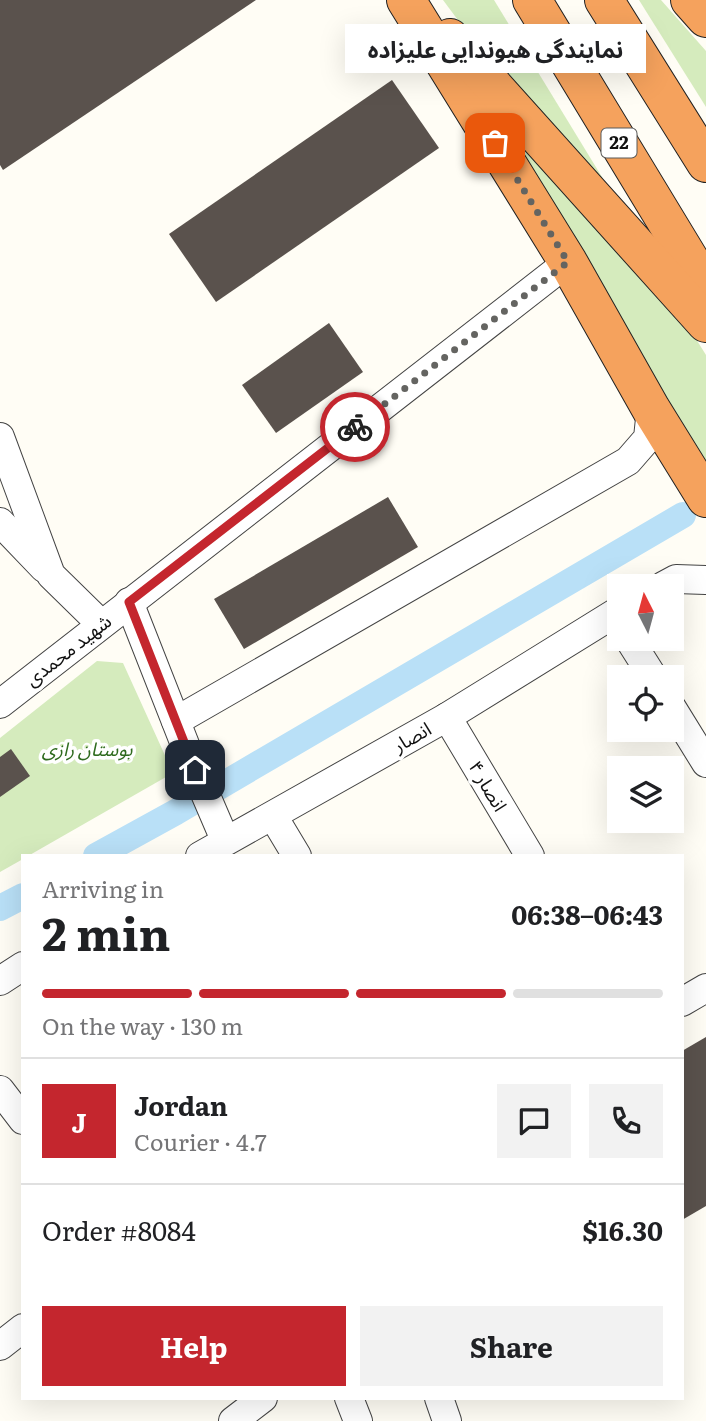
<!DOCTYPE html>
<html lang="en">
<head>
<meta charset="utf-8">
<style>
	:root { --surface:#fff; --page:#f2f2f2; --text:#202124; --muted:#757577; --line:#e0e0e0; --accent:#c4262e }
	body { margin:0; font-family:Literata,"Noto Sans Arabic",serif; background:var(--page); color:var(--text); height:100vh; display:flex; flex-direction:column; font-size:26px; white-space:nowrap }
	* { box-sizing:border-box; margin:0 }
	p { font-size:23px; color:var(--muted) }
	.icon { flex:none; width:38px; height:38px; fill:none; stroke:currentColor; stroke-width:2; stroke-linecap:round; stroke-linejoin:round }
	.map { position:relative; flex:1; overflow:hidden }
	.side { position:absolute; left:21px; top:854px; width:663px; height:546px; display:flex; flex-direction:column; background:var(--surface); border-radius:0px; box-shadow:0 7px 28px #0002 }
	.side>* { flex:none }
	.needle { width:46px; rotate:354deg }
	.controls { position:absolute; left:607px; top:574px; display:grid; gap:14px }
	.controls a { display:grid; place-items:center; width:77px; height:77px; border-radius:0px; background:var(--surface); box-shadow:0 7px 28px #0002; font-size:35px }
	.pin { position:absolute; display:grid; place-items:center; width:60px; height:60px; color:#fff; margin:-30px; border-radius:14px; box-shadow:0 4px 10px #0006 }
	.courier { position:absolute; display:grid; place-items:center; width:70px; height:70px; margin:-35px; border:5px solid #c4262e; border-radius:50%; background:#fff; color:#222; box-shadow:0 2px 9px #0007 }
	.bubble { position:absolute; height:49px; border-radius:0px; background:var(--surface); box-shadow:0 7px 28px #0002; font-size:23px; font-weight:700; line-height:49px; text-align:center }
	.head em { font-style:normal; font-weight:700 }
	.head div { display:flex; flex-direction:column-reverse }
	.head { display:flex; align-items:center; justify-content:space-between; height:119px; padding:0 21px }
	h1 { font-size:46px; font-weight:700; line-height:52px }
	.bar { display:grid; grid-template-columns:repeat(4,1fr); gap:10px 7px; align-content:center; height:84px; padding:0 21px }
	.bar i { height:9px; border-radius:5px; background:var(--line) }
	.bar .active { background:var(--accent) }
	.bar p { grid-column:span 4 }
	.line { display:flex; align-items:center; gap:18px; padding:0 21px; border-top:2px solid var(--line) }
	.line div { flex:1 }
	.round { display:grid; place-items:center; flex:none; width:74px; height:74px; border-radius:0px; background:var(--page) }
	.button { display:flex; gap:14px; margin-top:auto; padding:14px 21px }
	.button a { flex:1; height:80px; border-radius:0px; background:var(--accent); color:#fff; font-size:28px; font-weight:700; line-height:80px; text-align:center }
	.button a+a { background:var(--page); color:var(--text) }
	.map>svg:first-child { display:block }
</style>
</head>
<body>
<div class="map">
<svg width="706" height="1421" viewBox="0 0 706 1421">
	<rect width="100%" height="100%" fill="#fffdf5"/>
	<g fill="#d5ebbd">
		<polygon points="443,0 494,0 616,200 472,39"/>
		<polygon points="639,0 661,0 706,51 706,107"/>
		<polygon points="495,113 696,339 706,355 706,465"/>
		<polygon points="97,661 123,663 173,773 28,856 23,856 23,859 0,872 0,738"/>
	</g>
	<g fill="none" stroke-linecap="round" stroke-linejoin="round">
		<g stroke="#b9e0f7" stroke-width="26">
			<polyline points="96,856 176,812 683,515"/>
			<polyline points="0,908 23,896"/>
		</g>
	</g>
	<g fill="#5a524d">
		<polygon points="0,0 256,0 3,170 0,165"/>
		<polygon points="392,80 439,148 216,302 169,234"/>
		<polygon points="329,323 363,372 276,433 242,385"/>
		<polygon points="388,497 418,547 244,649 214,599"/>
		<polygon points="11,749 30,776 0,797 0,757"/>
		<polygon points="706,1037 706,1206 682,1220 682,1051"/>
	</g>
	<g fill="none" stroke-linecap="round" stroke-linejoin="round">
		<g stroke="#444" stroke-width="30">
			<g id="minor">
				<polyline points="0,437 51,575 101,624"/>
				<polyline points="0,522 44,568"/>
				<polyline points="663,586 676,579 706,580"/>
				<polyline points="129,602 195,770 225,840"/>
				<polyline points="629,639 653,677"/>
				<polyline points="0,704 568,262"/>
				<polyline points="672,708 706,763"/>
				<polyline points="447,717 530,856"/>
				<polyline points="176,721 628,461 648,438 651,409"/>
				<polyline points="273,816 297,856"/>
				<polyline points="200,856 447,717 620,610"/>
				<polyline points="0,981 23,966"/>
				<polyline points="682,1002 706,988"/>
				<polyline points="0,1090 23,1120"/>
				<polyline points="0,1346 23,1328"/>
				<polyline points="349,1398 358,1421"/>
				<polyline points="439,1398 447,1421"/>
				<polyline points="233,1421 263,1398"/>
			</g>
		</g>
		<g stroke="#222" stroke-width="40">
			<g id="highway">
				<polyline points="406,0 568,262 651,409 706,498"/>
				<polyline points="532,0 706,287"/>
				<polyline points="604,0 706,163"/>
				<polyline points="690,0 706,18"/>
				<polyline points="450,38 706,323"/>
			</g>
		</g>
		<use href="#minor" stroke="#fff" stroke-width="28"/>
		<use href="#highway" stroke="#f5a25d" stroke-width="38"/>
	</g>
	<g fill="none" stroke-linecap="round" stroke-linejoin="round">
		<polyline stroke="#646461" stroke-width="7" stroke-dasharray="0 12.6" points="355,427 568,262 495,143"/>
		<polyline stroke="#c4262e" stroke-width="9" points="195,770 129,602 355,427"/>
	</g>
	<g text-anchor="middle" stroke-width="7" stroke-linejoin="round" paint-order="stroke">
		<rect fill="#fff" stroke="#585858" stroke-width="2" x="601.5" y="128.5" width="35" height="29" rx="5"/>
		<g font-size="18" font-weight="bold" fill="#111">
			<text x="619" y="149">22</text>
		</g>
		<g font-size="19" fill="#111" stroke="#fff">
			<text transform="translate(68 650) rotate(-38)" y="7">شهید محمدی</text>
			<text transform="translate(412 737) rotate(-30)" y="7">انصار</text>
			<text transform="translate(488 786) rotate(59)" y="7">انصار ۴</text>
		</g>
		<g font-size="19" font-style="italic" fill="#2f6b1f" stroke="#fff">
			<text x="87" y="756">بوستان رازی</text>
		</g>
	</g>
</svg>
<div class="controls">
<a><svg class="needle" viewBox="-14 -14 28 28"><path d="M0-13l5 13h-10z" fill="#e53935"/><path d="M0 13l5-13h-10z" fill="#757577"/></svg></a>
<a><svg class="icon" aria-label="locate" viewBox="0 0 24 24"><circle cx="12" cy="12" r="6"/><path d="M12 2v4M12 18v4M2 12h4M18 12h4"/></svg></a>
<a><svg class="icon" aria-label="layers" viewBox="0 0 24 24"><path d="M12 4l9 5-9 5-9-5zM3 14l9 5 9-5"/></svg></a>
</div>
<div class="pin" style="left:495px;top:143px;background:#ea580c"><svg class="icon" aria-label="bag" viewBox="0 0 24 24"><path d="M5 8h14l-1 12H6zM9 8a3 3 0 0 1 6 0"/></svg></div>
<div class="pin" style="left:195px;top:770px;background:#1f2937"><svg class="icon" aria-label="home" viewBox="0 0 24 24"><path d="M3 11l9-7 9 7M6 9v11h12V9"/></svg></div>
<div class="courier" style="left:355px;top:427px"><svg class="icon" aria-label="bike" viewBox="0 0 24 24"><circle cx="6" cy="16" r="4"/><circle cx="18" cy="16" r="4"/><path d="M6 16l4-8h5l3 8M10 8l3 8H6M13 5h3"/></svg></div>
<div class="bubble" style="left:345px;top:24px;width:301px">نمایندگی هیوندایی علیزاده</div>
<section class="side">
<div class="head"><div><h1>2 min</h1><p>Arriving in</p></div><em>06:38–06:43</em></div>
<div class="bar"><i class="active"></i><i class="active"></i><i class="active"></i><i></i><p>On the way · 130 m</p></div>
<div class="line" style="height:126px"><b class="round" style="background:var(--accent);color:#fff">J</b><div><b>Jordan</b><p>Courier · 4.7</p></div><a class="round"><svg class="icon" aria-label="chat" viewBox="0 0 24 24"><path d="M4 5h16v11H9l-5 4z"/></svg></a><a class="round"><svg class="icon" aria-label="phone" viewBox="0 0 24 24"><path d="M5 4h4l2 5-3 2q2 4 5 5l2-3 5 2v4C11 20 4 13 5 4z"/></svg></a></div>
<div class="line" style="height:91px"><div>Order #8084</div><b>$16.30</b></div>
<div class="button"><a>Help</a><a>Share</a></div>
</section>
</div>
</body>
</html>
